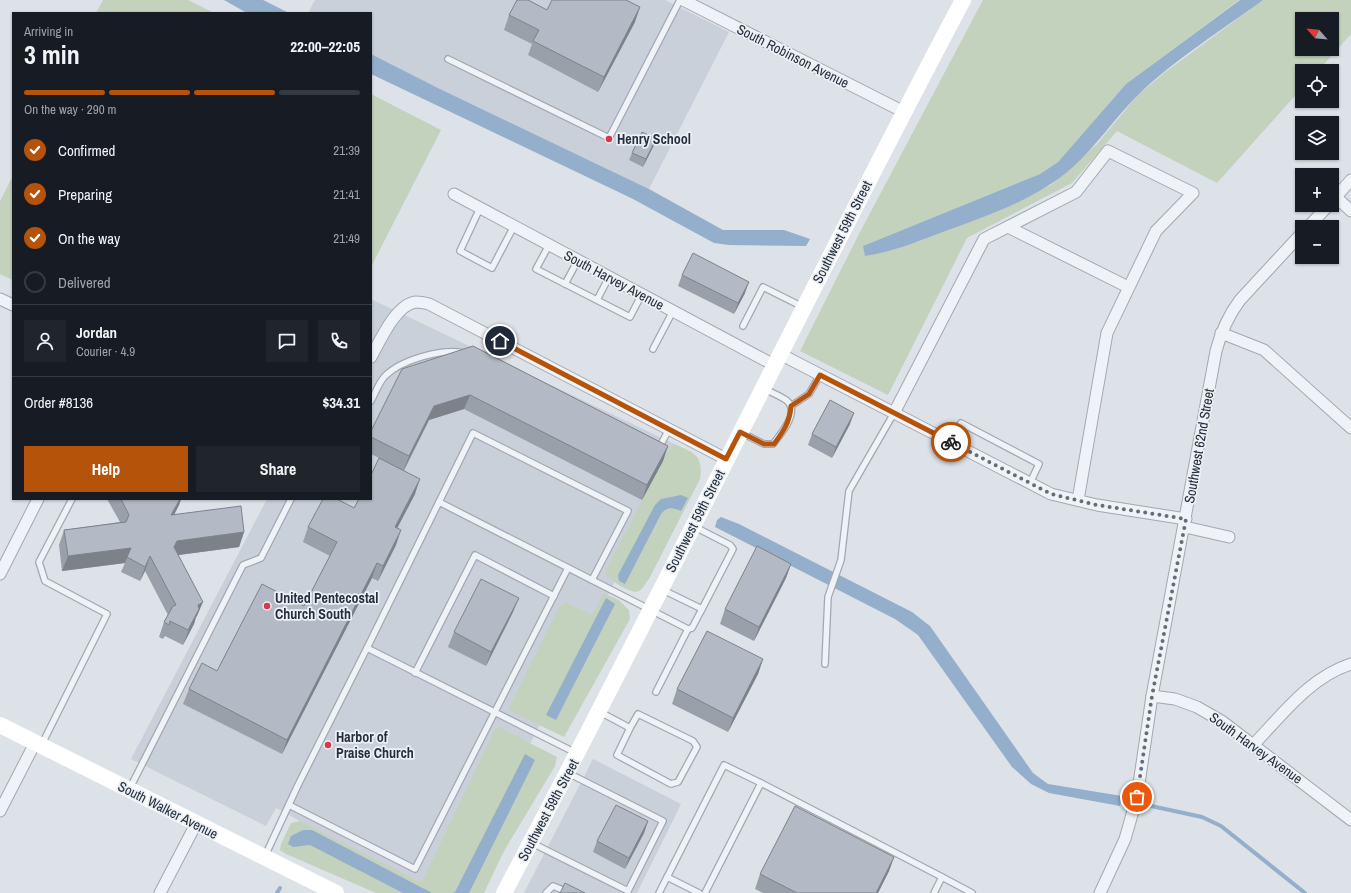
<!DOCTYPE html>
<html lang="en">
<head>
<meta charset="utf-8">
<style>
	:root { --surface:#171b24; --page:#20242c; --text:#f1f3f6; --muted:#9ea1a6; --line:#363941; --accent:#b45309 }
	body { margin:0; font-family:"Archivo Narrow",sans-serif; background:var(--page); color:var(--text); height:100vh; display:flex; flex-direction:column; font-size:15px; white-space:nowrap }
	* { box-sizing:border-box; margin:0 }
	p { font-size:13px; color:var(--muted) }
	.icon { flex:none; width:22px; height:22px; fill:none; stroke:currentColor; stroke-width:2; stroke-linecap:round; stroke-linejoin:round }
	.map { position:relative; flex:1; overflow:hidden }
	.details { position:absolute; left:12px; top:12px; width:360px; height:488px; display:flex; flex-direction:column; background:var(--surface); border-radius:0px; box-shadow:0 1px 3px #0004 }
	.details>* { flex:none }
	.needle { width:26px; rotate:297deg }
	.controls { position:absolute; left:1295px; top:12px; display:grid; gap:8px }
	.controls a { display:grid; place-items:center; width:44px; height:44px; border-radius:0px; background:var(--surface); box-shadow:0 1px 3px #0004; font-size:20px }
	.pin { position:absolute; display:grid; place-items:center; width:34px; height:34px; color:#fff; margin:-17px; border:2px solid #fff; border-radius:50%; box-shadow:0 1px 4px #0007 }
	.courier { position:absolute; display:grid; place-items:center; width:40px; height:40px; margin:-20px; border:3px solid #b45309; border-radius:50%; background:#fff; color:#222; box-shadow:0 1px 5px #0007 }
	.overview em { font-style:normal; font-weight:800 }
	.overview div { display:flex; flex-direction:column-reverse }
	.overview { display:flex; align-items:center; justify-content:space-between; height:68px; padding:0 12px }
	h1 { font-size:26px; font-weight:800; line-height:30px }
	.bar { display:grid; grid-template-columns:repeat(4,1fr); gap:6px 4px; align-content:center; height:48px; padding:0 12px }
	.bar i { height:5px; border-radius:3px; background:var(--line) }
	.bar .current { background:var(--accent) }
	.bar p { grid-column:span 4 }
	.line { display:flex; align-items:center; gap:10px; padding:0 12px; border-top:1px solid var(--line) }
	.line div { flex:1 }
	.round { display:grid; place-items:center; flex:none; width:42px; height:42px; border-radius:0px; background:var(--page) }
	ol { padding:0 12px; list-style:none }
	li { display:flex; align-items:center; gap:12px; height:44px }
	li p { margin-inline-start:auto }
	li .icon { padding:4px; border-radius:50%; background:var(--accent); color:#fff; stroke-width:4 }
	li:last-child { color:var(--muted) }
	li i { width:22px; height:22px; border:2px solid var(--line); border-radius:50% }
	.button { display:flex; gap:8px; margin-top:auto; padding:8px 12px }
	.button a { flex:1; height:46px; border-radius:0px; background:var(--accent); color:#fff; font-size:16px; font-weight:800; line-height:46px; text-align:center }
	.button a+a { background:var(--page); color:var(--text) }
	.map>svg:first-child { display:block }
</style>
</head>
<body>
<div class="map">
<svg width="1351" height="893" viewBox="0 0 1351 893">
	<rect width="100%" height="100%" fill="#dde1e8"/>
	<g fill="#cad0da">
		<polygon points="315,0 665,0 729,32 649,189 438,88 371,54 371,13 308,13"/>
		<polygon points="371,299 687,450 655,505 452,893 433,893 276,808 266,826 131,759 267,499 371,499"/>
		<polygon points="593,759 681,804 637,893 524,893"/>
	</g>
	<g fill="#c2d2bd" fill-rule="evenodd">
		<polygon points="103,0 188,0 214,13 96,13"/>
		<path d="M 983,0 L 1239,0 L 1126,84 L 1058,162 L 1040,174 L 863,246 L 866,256 L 1051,185 L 1097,144 L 1137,96 L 1164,73 L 1263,0 L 1351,0 L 1351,34 L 1318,71 L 1302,71 L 1302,88 L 1217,183 L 1117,131 L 1072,183 L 967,238 L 888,395 L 800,351 L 859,234 ZM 1302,19 L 1332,19 L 1332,49 L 1302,49 Z"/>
		<polygon points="371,94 441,130 371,267"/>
		<polygon points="13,176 13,280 0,274 0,201"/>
		<path d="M 674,444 C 692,452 704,454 700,479 L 649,579 C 646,582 643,589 639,591 C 631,595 608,579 605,572 L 668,451 Z"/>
		<polygon points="604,593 619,600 629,610 630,619 564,737 508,710 560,605 567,603 592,615"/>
		<polygon points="499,727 557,757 555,766 504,851 484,893 376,893 286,854 280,850 281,844 291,823 300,821 418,881 423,880 495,729"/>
	</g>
	<g fill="#94afcb">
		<polygon points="224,0 263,0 289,13 247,13"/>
		<path d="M 1240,0 L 1263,0 C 1222,30 1174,60 1138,95 C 1115,118 1097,145 1073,167 C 1036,200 986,216 940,233 C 916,242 892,252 865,256 L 863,246 L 1040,174 L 1058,162 L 1126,84 Z"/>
		<polygon points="371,54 438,88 649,189 723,230 784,230 810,239 806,246 729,245 714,243 633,199 371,74"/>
		<path d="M 681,495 L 688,498 L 681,511 C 672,508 668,506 661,514 L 625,584 L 619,581 L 618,575 L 655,505 L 661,499 Z"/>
		<polygon points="721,517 739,524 912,612 930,626 1033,773 1048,784 1122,796 1120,806 1049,793 1031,784 1012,767 918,635 895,619 715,527 717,520"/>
		<polygon points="606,598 615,604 556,720 546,715"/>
		<polygon points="525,754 535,760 469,893 452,893 455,892"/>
		<polygon points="303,830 312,830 432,893 403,893 310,845 293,847 288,844 291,836"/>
	</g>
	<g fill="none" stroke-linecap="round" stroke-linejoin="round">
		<g stroke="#94afcb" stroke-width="4">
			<polyline points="1142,804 1202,817 1221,826 1305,893"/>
			<polyline points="277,893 280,888"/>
		</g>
		<g stroke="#a2a8b2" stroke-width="8">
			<g id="lane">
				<polyline points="448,59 609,138 680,0"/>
				<polyline points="480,208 460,251 492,268 514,226"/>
				<polyline points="549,245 536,269 630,317 642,294"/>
				<polyline points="565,284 578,260"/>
				<polyline points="597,300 609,277"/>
				<polyline points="743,326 763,287 803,307"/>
				<polyline points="653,349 673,311"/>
				<path d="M 371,401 C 375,394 379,382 385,376 C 401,360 442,348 464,353"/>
				<polyline points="791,406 809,394 820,375"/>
				<path d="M 742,433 L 764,444 L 773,444 C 781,434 801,411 786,400 C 780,396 771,392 764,389"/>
				<polyline points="950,442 961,423 1039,464 1030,483"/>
				<polyline points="658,448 659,448 669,429"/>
				<polyline points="439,502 473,433 628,511 592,580"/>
				<polyline points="663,590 702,609 733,549 730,545 695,527"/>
				<polyline points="367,648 439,502 688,629 692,628 702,609"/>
				<polyline points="825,664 828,597 841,560 849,491 894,413"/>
				<polyline points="415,673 475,555 554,596"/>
				<polyline points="656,692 688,629"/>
				<polyline points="600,712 630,728 617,755 671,784 678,782 697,747 693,741 638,714 630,728"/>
				<polyline points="42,744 107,614 45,581 39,562 72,499"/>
				<polyline points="761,783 942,877"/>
				<polyline points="130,788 243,565 261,558 291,499"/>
				<polyline points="289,805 415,869 568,568"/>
				<polyline points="532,843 628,891 663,821 568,773"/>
				<polyline points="265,856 298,785 367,648 576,753"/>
				<polyline points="667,877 699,893"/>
				<polyline points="546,893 553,886 570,893"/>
				<polyline points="659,893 724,765 761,783 705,893"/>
				<polyline points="934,893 942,877 972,893"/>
			</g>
		</g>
		<g stroke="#a2a8b2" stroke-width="13">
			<g id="street">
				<polyline points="683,0 904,112"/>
				<polyline points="454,194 774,365"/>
				<polyline points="1336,197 1351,211"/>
				<polyline points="1332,201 1351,180"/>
				<polyline points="1008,227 1128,287"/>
				<polyline points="1308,227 1329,205"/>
				<polyline points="0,299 13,305"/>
				<polyline points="1221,333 1264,350 1351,428"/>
				<polyline points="780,354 1051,494 1097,505 1186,519"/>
				<path d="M 371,357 C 380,341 396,304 416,302 C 420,302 425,303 429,304 L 726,459"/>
				<polyline points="894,413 984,239 1076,192 1108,151 1193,193 1156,231 1107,333 1078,500"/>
				<polyline points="1185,527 1229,537"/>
				<polyline points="0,574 38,499"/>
				<polyline points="1152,696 1175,699 1197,707 1223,722 1351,820"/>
				<path d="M 1254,744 C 1282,715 1310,677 1351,664"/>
				<polyline points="0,811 35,743"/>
				<polyline points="160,893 196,824"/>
				<path d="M 1100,893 L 1125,839 L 1137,797 L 1152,696 L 1216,351 C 1221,332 1228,316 1240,300 L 1302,233"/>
			</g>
		</g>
		<use href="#lane" stroke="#eff2f6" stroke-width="5.5"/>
		<use href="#street" stroke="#eff2f6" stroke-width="11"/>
		<g stroke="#fff" stroke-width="16">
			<polyline points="0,725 336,893"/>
			<path d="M 504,893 C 661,597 806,296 963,0"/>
		</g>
	</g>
	<g fill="#9aa0a9">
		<polygon points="547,10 635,22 598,92 528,55 532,44 504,30 509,15"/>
		<polygon points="656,139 653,147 643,167 629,160 632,153"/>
		<polygon points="682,275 745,293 734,314 678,286"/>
		<polygon points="473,346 668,446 663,461 642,500 464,409 429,420 404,471 415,494 397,528 396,545 378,581 372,578 282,754 183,704 189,689 217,671 304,606 330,556 303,542 308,527 354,508 379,458 371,454 371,431"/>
		<polygon points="850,424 832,458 808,445 812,434"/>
		<polygon points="107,499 181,499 179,505 174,515 244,532 239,547 178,555 197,616 196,617 194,624 183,645 165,636 163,639 159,637 164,622 168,615 145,571 140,581 121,572 125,563 62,571 59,545 64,530 120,522"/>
		<polygon points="791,564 786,578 754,641 720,624 725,609"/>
		<polygon points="513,612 486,666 448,647 454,632"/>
		<polygon points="763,659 758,674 728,732 672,704 677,689"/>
		<polygon points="648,821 644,833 625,869 593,852 597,841"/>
		<polygon points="894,857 889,871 878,893 763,893 755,889 760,874"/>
	</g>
	<g fill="#7d828a">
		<polygon points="640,7 635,22 598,92 604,77"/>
		<polygon points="656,139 653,147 643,167 646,159"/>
		<polygon points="749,282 745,293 734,314 738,303"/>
		<polygon points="470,395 464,409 429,420 403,471 409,456 434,406"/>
		<polygon points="854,413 850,424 832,458 836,447"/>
		<polygon points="668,446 663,461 642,500 647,485"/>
		<polygon points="420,479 415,494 390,542 395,527"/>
		<polygon points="180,499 181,499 179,505 166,530 171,515"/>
		<polygon points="401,530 396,545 378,581 383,566"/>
		<polygon points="244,532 239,547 171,556 174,547 177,541"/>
		<polygon points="131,548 125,563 62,571 68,556"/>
		<polygon points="150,556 145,571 140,581 145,567"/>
		<polygon points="377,563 372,578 282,754 287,740"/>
		<polygon points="791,564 786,578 754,641 759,627"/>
		<polygon points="519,598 513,612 486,666 491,652"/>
		<polygon points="203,602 197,616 196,617 194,624 183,645 198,605"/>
		<polygon points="763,659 758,674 728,732 733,718"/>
		<polygon points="648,821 644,833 625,869 629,858"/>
		<polygon points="894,857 889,871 878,893 876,893"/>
	</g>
	<g fill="#b3bac5" stroke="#7d828a">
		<polygon points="517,0 528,0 547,10 552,0 626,0 640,7 604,77 533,41 539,30 509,15"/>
		<polygon points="642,132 656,139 646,159 632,153"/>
		<polygon points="693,253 749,282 738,303 682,275"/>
		<polygon points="473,346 668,446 647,485 470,395 434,406 409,456 371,437 371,431 402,369"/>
		<polygon points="830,400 854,413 836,447 812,434"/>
		<polygon points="379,458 420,479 395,527 401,530 383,566 377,563 287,740 189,689 202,663 217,671 262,584 304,606 337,542 308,527 323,499 337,499 354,508 359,499 371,499 371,475"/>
		<polygon points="121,499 180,499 171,515 241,506 244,532 177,541 174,547 203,602 198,605 199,609 188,630 170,621 169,625 164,622 173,606 176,605 150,556 145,567 127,557 131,548 68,556 64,530 126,522 129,515"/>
		<polygon points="757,546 791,564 759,627 725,609"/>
		<polygon points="481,579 519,598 491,652 454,632"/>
		<polygon points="707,631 763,659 733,718 677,689"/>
		<polygon points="616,805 648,821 629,858 597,841"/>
		<polygon points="795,806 894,857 876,893 797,893 760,874"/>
		<polygon points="565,883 585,893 560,893"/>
	</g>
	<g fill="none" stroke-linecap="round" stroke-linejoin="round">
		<polyline stroke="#656d7a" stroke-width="4" stroke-dasharray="0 7.2" points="951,442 1051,494 1097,505 1186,519 1152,696 1137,797"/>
		<path stroke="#b45309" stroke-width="5" d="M 500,341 L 726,459 L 740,432 L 764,444 L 774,444 C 783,432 790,422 791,406 L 809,394 L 820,375 L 951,442"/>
	</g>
	<g fill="#d73750" stroke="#ecf0f5" stroke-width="1.5">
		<circle cx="609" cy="139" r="4"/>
		<circle cx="267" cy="606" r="4"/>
		<circle cx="328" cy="745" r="4"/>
	</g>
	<g text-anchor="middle" stroke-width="3.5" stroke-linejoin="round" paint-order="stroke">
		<g font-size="14" fill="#252f3f" stroke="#ecf0f5">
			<text transform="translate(793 56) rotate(27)" y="5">South Robinson Avenue</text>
			<text transform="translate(842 232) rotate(-63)" y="5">Southwest 59th Street</text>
			<text transform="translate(614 280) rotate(28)" y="5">South Harvey Avenue</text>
			<text transform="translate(1199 446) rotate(-80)" y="5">Southwest 62nd Street</text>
			<text transform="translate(695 521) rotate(-63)" y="5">Southwest 59th Street</text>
			<text transform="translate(1256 748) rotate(36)" y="5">South Harvey Avenue</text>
			<text transform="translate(168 810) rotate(27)" y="5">South Walker Avenue</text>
			<text transform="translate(548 810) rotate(-62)" y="5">Southwest 59th Street</text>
		</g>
		<g font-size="14" font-weight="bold" fill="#252f3f" stroke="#ecf0f5" text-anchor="start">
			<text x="617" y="144">Henry School</text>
			<text x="275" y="603">United Pentecostal<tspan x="275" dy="16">Church South</tspan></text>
			<text x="336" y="742">Harbor of<tspan x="336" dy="16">Praise Church</tspan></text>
		</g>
	</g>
</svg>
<div class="controls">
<a><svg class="needle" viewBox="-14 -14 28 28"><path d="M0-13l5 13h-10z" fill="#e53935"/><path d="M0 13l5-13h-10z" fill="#9ea1a6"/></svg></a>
<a><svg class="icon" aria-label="locate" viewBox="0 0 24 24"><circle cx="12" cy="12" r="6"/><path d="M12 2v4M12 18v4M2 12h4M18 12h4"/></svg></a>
<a><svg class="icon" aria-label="layers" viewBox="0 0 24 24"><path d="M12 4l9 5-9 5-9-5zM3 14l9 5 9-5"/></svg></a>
<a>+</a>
<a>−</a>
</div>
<div class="pin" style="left:1137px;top:797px;background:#ea580c"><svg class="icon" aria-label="bag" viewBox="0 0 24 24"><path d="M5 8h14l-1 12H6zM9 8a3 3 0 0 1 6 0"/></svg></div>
<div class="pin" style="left:500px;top:341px;background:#1f2937"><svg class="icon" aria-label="home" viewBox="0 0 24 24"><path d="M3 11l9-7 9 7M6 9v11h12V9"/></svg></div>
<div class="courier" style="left:951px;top:442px"><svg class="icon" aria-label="bike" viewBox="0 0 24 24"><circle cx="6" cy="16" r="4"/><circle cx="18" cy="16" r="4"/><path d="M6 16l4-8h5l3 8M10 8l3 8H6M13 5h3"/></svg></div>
<section class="details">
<div class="overview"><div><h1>3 min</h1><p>Arriving in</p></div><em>22:00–22:05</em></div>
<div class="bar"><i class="current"></i><i class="current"></i><i class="current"></i><i></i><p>On the way · 290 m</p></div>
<ol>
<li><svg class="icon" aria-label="check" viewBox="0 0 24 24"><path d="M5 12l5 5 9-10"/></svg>Confirmed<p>21:39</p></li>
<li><svg class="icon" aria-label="check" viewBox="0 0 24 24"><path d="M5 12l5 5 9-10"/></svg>Preparing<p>21:41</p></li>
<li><svg class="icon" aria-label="check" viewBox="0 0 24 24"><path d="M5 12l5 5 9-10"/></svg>On the way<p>21:49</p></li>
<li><i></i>Delivered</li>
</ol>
<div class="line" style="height:72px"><a class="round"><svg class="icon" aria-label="person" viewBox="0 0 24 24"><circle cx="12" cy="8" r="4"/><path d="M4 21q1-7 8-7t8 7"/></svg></a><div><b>Jordan</b><p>Courier · 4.9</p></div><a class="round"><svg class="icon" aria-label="chat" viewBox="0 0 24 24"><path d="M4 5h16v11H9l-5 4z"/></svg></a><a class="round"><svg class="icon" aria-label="phone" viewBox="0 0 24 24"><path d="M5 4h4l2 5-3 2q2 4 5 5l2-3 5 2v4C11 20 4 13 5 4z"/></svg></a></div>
<div class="line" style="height:52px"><div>Order #8136</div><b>$34.31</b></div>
<div class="button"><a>Help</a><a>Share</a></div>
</section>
</div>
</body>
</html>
